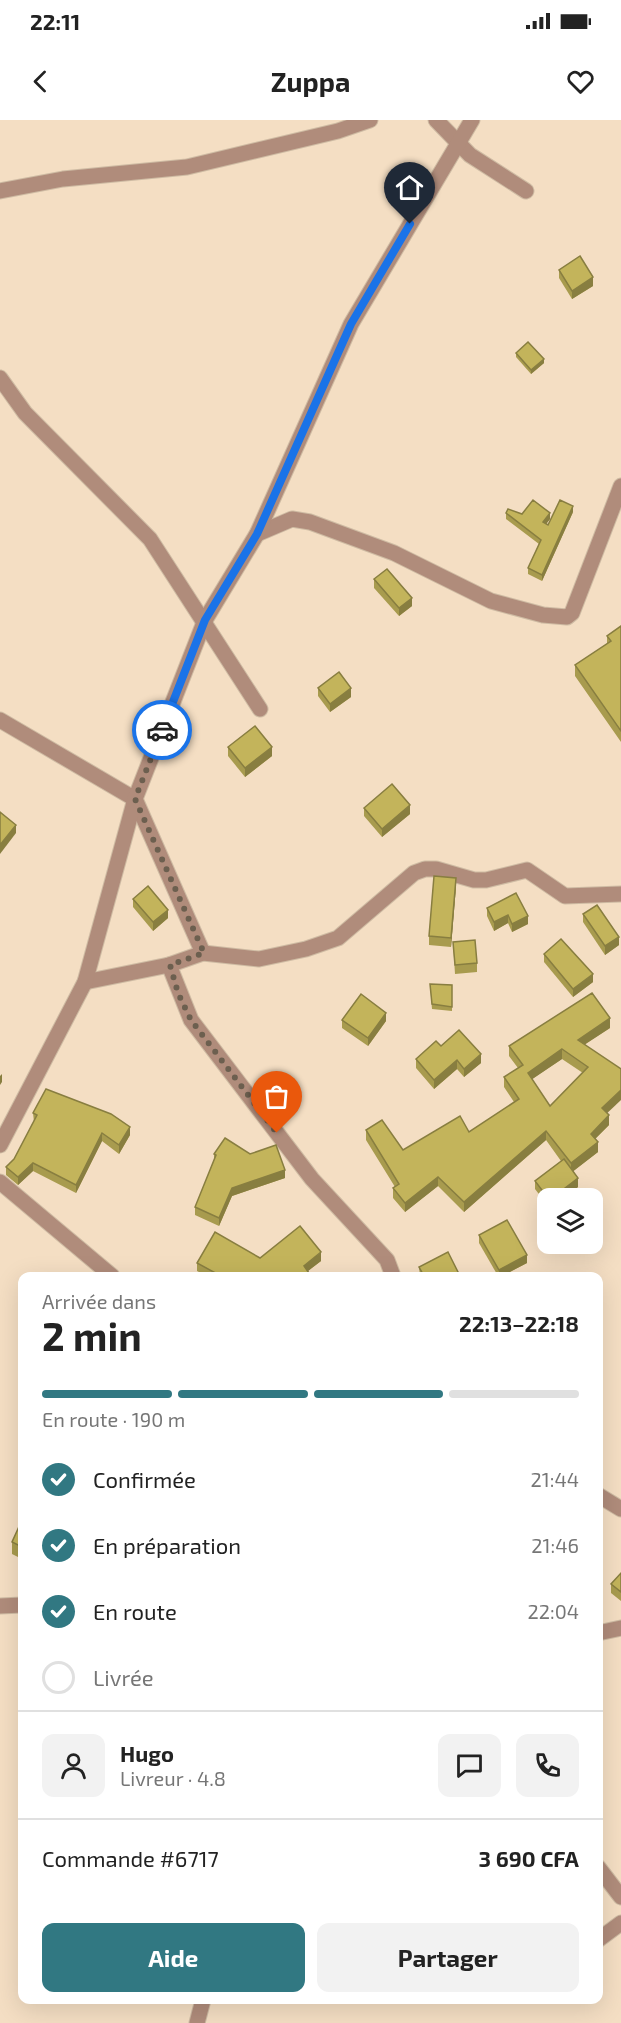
<!DOCTYPE html>
<html lang="fr">
<head>
<meta charset="utf-8">
<style>
	:root { --surface:#fff; --page:#f2f2f2; --text:#222; --muted:#767676; --line:#e0e0e0; --accent:#317882 }
	body { margin:0; font-family:"Exo 2",sans-serif; background:var(--page); color:var(--text); height:100vh; display:flex; flex-direction:column; font-size:22px; white-space:nowrap }
	* { box-sizing:border-box; margin:0 }
	p { font-size:20px; color:var(--muted) }
	.icon { flex:none; width:33px; height:33px; fill:none; stroke:currentColor; stroke-width:2; stroke-linecap:round; stroke-linejoin:round }
	.map { position:relative; flex:1; overflow:hidden }
	.drawer { position:absolute; left:18px; top:1152px; width:585px; height:732px; display:flex; flex-direction:column; background:var(--surface); border-radius:12px; box-shadow:0 6px 24px #0002 }
	.drawer>* { flex:none }
	.buttons { position:absolute; left:537px; top:1068px; display:grid; gap:12px }
	.buttons a { display:grid; place-items:center; width:66px; height:66px; border-radius:12px; background:var(--surface); box-shadow:0 6px 24px #0002; font-size:30px }
	.pin { position:absolute; display:grid; place-items:center; width:51px; height:51px; color:#fff; margin:-62px -26px; border-radius:50% 50% 50% 0; rotate:-45deg; box-shadow:0 0 6px #0007 }
	.pin .icon { rotate:45deg }
	.courier { position:absolute; display:grid; place-items:center; width:60px; height:60px; margin:-30px; border:4px solid #1a73e8; border-radius:50%; background:#fff; color:#222; box-shadow:0 2px 8px #0007 }
	.overview em { font-style:normal; font-weight:700 }
	.overview div { display:flex; flex-direction:column-reverse }
	.overview { display:flex; align-items:center; justify-content:space-between; height:102px; padding:0 24px }
	h1 { font-size:39px; font-weight:700; line-height:45px }
	.bar { display:grid; grid-template-columns:repeat(4,1fr); gap:9px 6px; align-content:center; height:72px; padding:0 24px }
	.bar i { height:8px; border-radius:4px; background:var(--line) }
	.bar .selected { background:var(--accent) }
	.bar p { grid-column:span 4 }
	.line { display:flex; align-items:center; gap:15px; padding:0 24px; border-top:2px solid var(--line) }
	.line div { flex:1 }
	.round { display:grid; place-items:center; flex:none; width:63px; height:63px; border-radius:12px; background:var(--page) }
	ol { padding:0 24px; list-style:none }
	li { display:flex; align-items:center; gap:18px; height:66px }
	li p { margin-inline-start:auto }
	li .icon { padding:6px; border-radius:50%; background:var(--accent); color:#fff; stroke-width:4 }
	li:last-child { color:var(--muted) }
	li i { width:33px; height:33px; border:3px solid var(--line); border-radius:50% }
	.cta { display:flex; gap:12px; margin-top:auto; padding:12px 24px }
	.cta a { flex:1; height:69px; border-radius:12px; background:var(--accent); color:#fff; font-size:24px; font-weight:700; line-height:69px; text-align:center }
	.cta a+a { background:var(--page); color:var(--text) }
	.status { display:flex; justify-content:space-between; align-items:center; height:42px; padding:0 30px; background:var(--surface); direction:ltr }
	.status svg { height:16px; fill:currentColor }
	header { display:flex; justify-content:space-between; align-items:center; height:78px; padding:0 24px; background:var(--surface); font-size:27px; font-weight:700 }
	.map>svg:first-child { display:block }
</style>
</head>
<body>
<div class="status"><b>22:11</b><svg viewBox="0 0 49 12"><path d="M0 12V9h3v3zM5 12V6h3v6zM10 12V3h3v9zM15 12V0h3v12zM26 1h20v11H26zM47 4h2v5h-2z"/></svg></div>
<header><svg class="icon" aria-label="back" viewBox="0 0 24 24"><path d="M15 5l-7 7 7 7"/></svg>Zuppa<svg class="icon" aria-label="heart" viewBox="0 0 24 24"><path d="M12 20l-8-8c-3-5 5-10 8-4 3-6 11-1 8 4z"/></svg></header>
<div class="map">
<svg width="621" height="1903" viewBox="0 0 621 1903">
	<rect width="100%" height="100%" fill="#f4dec3"/>
	<g fill="none" stroke-linecap="round" stroke-linejoin="round">
		<g stroke="#cebba3" stroke-width="17">
			<g id="minor">
				<polyline points="436,0 470,35 526,71"/>
				<polyline points="0,71 63,59 187,47 338,11 370,0"/>
				<polyline points="0,258 25,293 150,419 260,589"/>
				<polyline points="257,414 292,399 310,402 394,433 491,481 543,495 567,497 572,493 621,366"/>
				<polyline points="0,600 135,679 203,833"/>
				<polyline points="169,845 191,900 312,1059 387,1140 393,1156"/>
				<polyline points="85,862 169,845 203,833 259,839 306,829 338,818 414,753 425,749 436,749 474,760 486,760 527,750 565,776 621,774"/>
				<polyline points="0,1025 85,862 135,679 205,500 257,414 351,204 472,0"/>
				<polyline points="0,1062 112,1156"/>
				<polyline points="598,1375 621,1389"/>
				<polyline points="0,1486 22,1485"/>
				<polyline points="598,1513 621,1508"/>
				<polyline points="598,1747 621,1777"/>
				<polyline points="598,1820 621,1803"/>
				<polyline points="197,1903 203,1880"/>
			</g>
		</g>
		<use href="#minor" stroke="#b08c7b" stroke-width="15"/>
	</g>
	<g fill="#a89b4e" fill-rule="evenodd">
		<polygon points="559,150 593,166 572,179 559,158"/>
		<polygon points="516,233 544,243 531,254 516,237"/>
		<polygon points="573,392 542,461 528,454 528,448 539,424 506,399 506,393 522,394 550,399 546,404 548,405"/>
		<polygon points="374,459 412,486 399,496 374,468"/>
		<polygon points="621,506 621,622 575,556 575,545 607,524 607,516"/>
		<polygon points="318,568 351,577 330,592 318,576"/>
		<polygon points="228,627 272,636 245,657 228,636"/>
		<polygon points="364,688 410,694 382,717 364,696"/>
		<polygon points="456,766 451,827 429,825 429,816"/>
		<polygon points="133,779 168,798 153,811 133,787"/>
		<polygon points="487,788 528,796 528,804 512,812 508,803 494,811 487,796"/>
		<polygon points="583,794 619,825 605,835 583,802"/>
		<polygon points="453,822 477,843 477,852 455,854"/>
		<polygon points="544,834 593,862 573,877 544,842"/>
		<polygon points="430,864 452,865 452,891 432,889"/>
		<polygon points="342,900 386,901 368,926 342,908"/>
		<path d="M 610,908 L 585,924 L 607,993 L 609,1005 L 595,1019 L 598,1032 L 573,1051 L 578,1067 L 563,1078 L 548,1078 L 548,1086 L 535,1069 L 535,1061 L 561,1041 L 546,1020 L 464,1092 L 438,1066 L 405,1092 L 393,1078 L 393,1068 L 395,1067 L 366,1020 L 366,1010 L 403,1030 L 469,1012 L 514,982 L 504,967 L 504,957 L 518,948 L 509,936 L 509,926 ZM 562,939 L 583,953 L 550,986 L 532,959 Z"/>
		<polygon points="441,926 481,943 464,957 457,949 434,969 416,948 416,939"/>
		<polygon points="33,993 130,1015 119,1034 102,1021 76,1073 33,1051 18,1065 6,1055 6,1047 14,1039 34,1002"/>
		<polygon points="214,1034 285,1058 232,1076 219,1106 195,1095 195,1087 214,1040"/>
		<polygon points="479,1115 527,1143 502,1156 498,1156 479,1123"/>
		<polygon points="260,1138 321,1141 308,1151 311,1156 207,1156 197,1151 197,1143"/>
		<polygon points="419,1147 460,1156 420,1156"/>
		<polygon points="22,1400 22,1439 12,1434 12,1422"/>
		<polygon points="621,1453 621,1481 611,1473 611,1464"/>
	</g>
	<g fill="#887e40">
		<polygon points="593,157 593,166 572,179 572,171"/>
		<polygon points="544,239 544,243 531,254 531,250"/>
		<polygon points="573,386 573,392 542,461 542,455"/>
		<polygon points="550,393 550,399 543,408 543,402"/>
		<polygon points="412,478 412,486 399,496 399,488"/>
		<polygon points="351,568 351,577 330,592 330,584"/>
		<polygon points="272,627 272,636 245,657 245,648"/>
		<polygon points="410,685 410,694 382,717 382,709"/>
		<polygon points="16,705 16,713 0,734 0,725"/>
		<polygon points="456,758 456,766 451,827 451,818"/>
		<polygon points="168,790 168,798 153,811 153,802"/>
		<polygon points="508,795 508,803 494,811 494,802"/>
		<polygon points="528,796 528,804 512,812 512,804"/>
		<polygon points="619,817 619,825 605,835 605,826"/>
		<polygon points="593,854 593,862 573,877 573,869"/>
		<polygon points="386,893 386,901 368,926 368,918"/>
		<polygon points="610,898 610,908 578,929 578,920"/>
		<polygon points="562,929 562,939 528,962 528,953"/>
		<polygon points="481,934 481,943 464,957 464,949"/>
		<polygon points="457,940 457,949 434,969 434,960"/>
		<polygon points="2,954 2,962 0,965 0,956"/>
		<polygon points="621,970 621,980 602,998 602,988"/>
		<polygon points="609,995 609,1005 591,1023 591,1014"/>
		<polygon points="130,1007 130,1015 119,1034 119,1025"/>
		<polygon points="546,1011 546,1020 464,1092 464,1082"/>
		<polygon points="102,1013 102,1021 76,1073 76,1065"/>
		<polygon points="598,1022 598,1032 571,1053 571,1043"/>
		<polygon points="33,1043 33,1051 18,1065 18,1057"/>
		<polygon points="285,1050 285,1058 232,1076 219,1106 219,1098 232,1068"/>
		<polygon points="438,1057 438,1066 405,1092 405,1083"/>
		<polygon points="578,1058 578,1067 563,1078 552,1078"/>
		<polygon points="321,1132 321,1141 304,1154 304,1146"/>
		<polygon points="527,1135 527,1143 502,1156 499,1156 499,1150"/>
	</g>
	<g fill="#c3b45b" stroke="#887e40" stroke-width="1.5" fill-rule="evenodd">
		<polygon points="580,136 593,157 572,171 559,150"/>
		<polygon points="528,222 544,239 531,250 516,233"/>
		<polygon points="533,380 550,393 543,402 548,405 560,380 573,386 542,455 528,448 541,420 506,393 508,389 522,394"/>
		<polygon points="387,449 412,478 399,488 374,459"/>
		<polygon points="621,506 621,611 575,545 611,521 607,516"/>
		<polygon points="339,552 351,568 330,584 318,568"/>
		<polygon points="255,606 272,627 245,648 228,627"/>
		<polygon points="392,664 410,685 382,709 364,688"/>
		<polygon points="0,692 16,705 0,725"/>
		<polygon points="434,756 456,758 451,818 429,816"/>
		<polygon points="148,766 168,790 153,802 133,779"/>
		<polygon points="516,773 528,796 512,804 508,795 494,802 487,788"/>
		<polygon points="597,785 619,817 605,826 583,794"/>
		<polygon points="561,819 593,854 573,869 544,834"/>
		<polygon points="475,820 477,843 455,845 453,822"/>
		<polygon points="430,864 452,865 452,887 432,884"/>
		<path d="M 592,873 L 610,898 L 578,920 L 621,949 L 621,970 L 602,988 L 609,995 L 591,1014 L 598,1022 L 571,1043 L 546,1011 L 464,1082 L 438,1057 L 405,1083 L 393,1068 L 399,1064 L 366,1010 L 382,1000 L 403,1030 L 460,996 L 469,1012 L 519,979 L 504,957 L 523,945 L 509,926 ZM 562,929 L 588,947 L 550,986 L 528,953 Z"/>
		<polygon points="361,874 386,893 368,918 342,900"/>
		<polygon points="459,910 481,934 464,949 457,940 434,960 416,939 436,921 441,926"/>
		<polygon points="46,969 111,994 130,1007 119,1025 102,1013 76,1065 33,1043 18,1057 6,1047 14,1039 37,995 33,993"/>
		<polygon points="225,1018 250,1034 276,1025 285,1050 232,1068 219,1098 195,1087 216,1035 214,1034"/>
		<polygon points="564,1039 578,1058 552,1078 548,1078 535,1061"/>
		<polygon points="507,1100 527,1135 499,1150 479,1115"/>
		<polygon points="300,1106 321,1132 304,1146 311,1156 221,1156 197,1143 215,1112 260,1138"/>
		<polygon points="448,1132 460,1156 424,1156 419,1147"/>
		<polygon points="22,1400 22,1427 12,1422"/>
		<polygon points="621,1453 621,1472 611,1464"/>
	</g>
	<g fill="none" stroke-linecap="round" stroke-linejoin="round">
		<polyline stroke="#6c5f4f" stroke-width="6" stroke-dasharray="0 10.8" points="162,610 135,679 204,833 170,845 178,873 191,900 277,1013"/>
		<polyline stroke="#1a73e8" stroke-width="8" points="162,610 205,500 257,414 351,204 410,104"/>
	</g>
</svg>
<div class="buttons">
<a><svg class="icon" aria-label="layers" viewBox="0 0 24 24"><path d="M12 4l9 5-9 5-9-5zM3 14l9 5 9-5"/></svg></a>
</div>
<div class="pin" style="left:277px;top:1013px;background:#ea580c"><svg class="icon" aria-label="bag" viewBox="0 0 24 24"><path d="M5 8h14l-1 12H6zM9 8a3 3 0 0 1 6 0"/></svg></div>
<div class="pin" style="left:410px;top:104px;background:#1f2937"><svg class="icon" aria-label="home" viewBox="0 0 24 24"><path d="M3 11l9-7 9 7M6 9v11h12V9"/></svg></div>
<div class="courier" style="left:162px;top:610px"><svg class="icon" aria-label="car" viewBox="0 0 24 24"><path d="M5 17H2v-5l4-1 3-4h7l3 4 3 1v5h-3M9 17h6M6 11h13"/><circle cx="7" cy="17" r="2"/><circle cx="17" cy="17" r="2"/></svg></div>
<section class="drawer">
<div class="overview"><div><h1>2 min</h1><p>Arrivée dans</p></div><em>22:13–22:18</em></div>
<div class="bar"><i class="selected"></i><i class="selected"></i><i class="selected"></i><i></i><p>En route · 190 m</p></div>
<ol>
<li><svg class="icon" aria-label="check" viewBox="0 0 24 24"><path d="M5 12l5 5 9-10"/></svg>Confirmée<p>21:44</p></li>
<li><svg class="icon" aria-label="check" viewBox="0 0 24 24"><path d="M5 12l5 5 9-10"/></svg>En préparation<p>21:46</p></li>
<li><svg class="icon" aria-label="check" viewBox="0 0 24 24"><path d="M5 12l5 5 9-10"/></svg>En route<p>22:04</p></li>
<li><i></i>Livrée</li>
</ol>
<div class="line" style="height:108px"><a class="round"><svg class="icon" aria-label="person" viewBox="0 0 24 24"><circle cx="12" cy="8" r="4"/><path d="M4 21q1-7 8-7t8 7"/></svg></a><div><b>Hugo</b><p>Livreur · 4.8</p></div><a class="round"><svg class="icon" aria-label="chat" viewBox="0 0 24 24"><path d="M4 5h16v11H9l-5 4z"/></svg></a><a class="round"><svg class="icon" aria-label="phone" viewBox="0 0 24 24"><path d="M5 4h4l2 5-3 2q2 4 5 5l2-3 5 2v4C11 20 4 13 5 4z"/></svg></a></div>
<div class="line" style="height:78px"><div>Commande #6717</div><b>3 690 CFA</b></div>
<div class="cta"><a>Aide</a><a>Partager</a></div>
</section>
</div>
</body>
</html>
